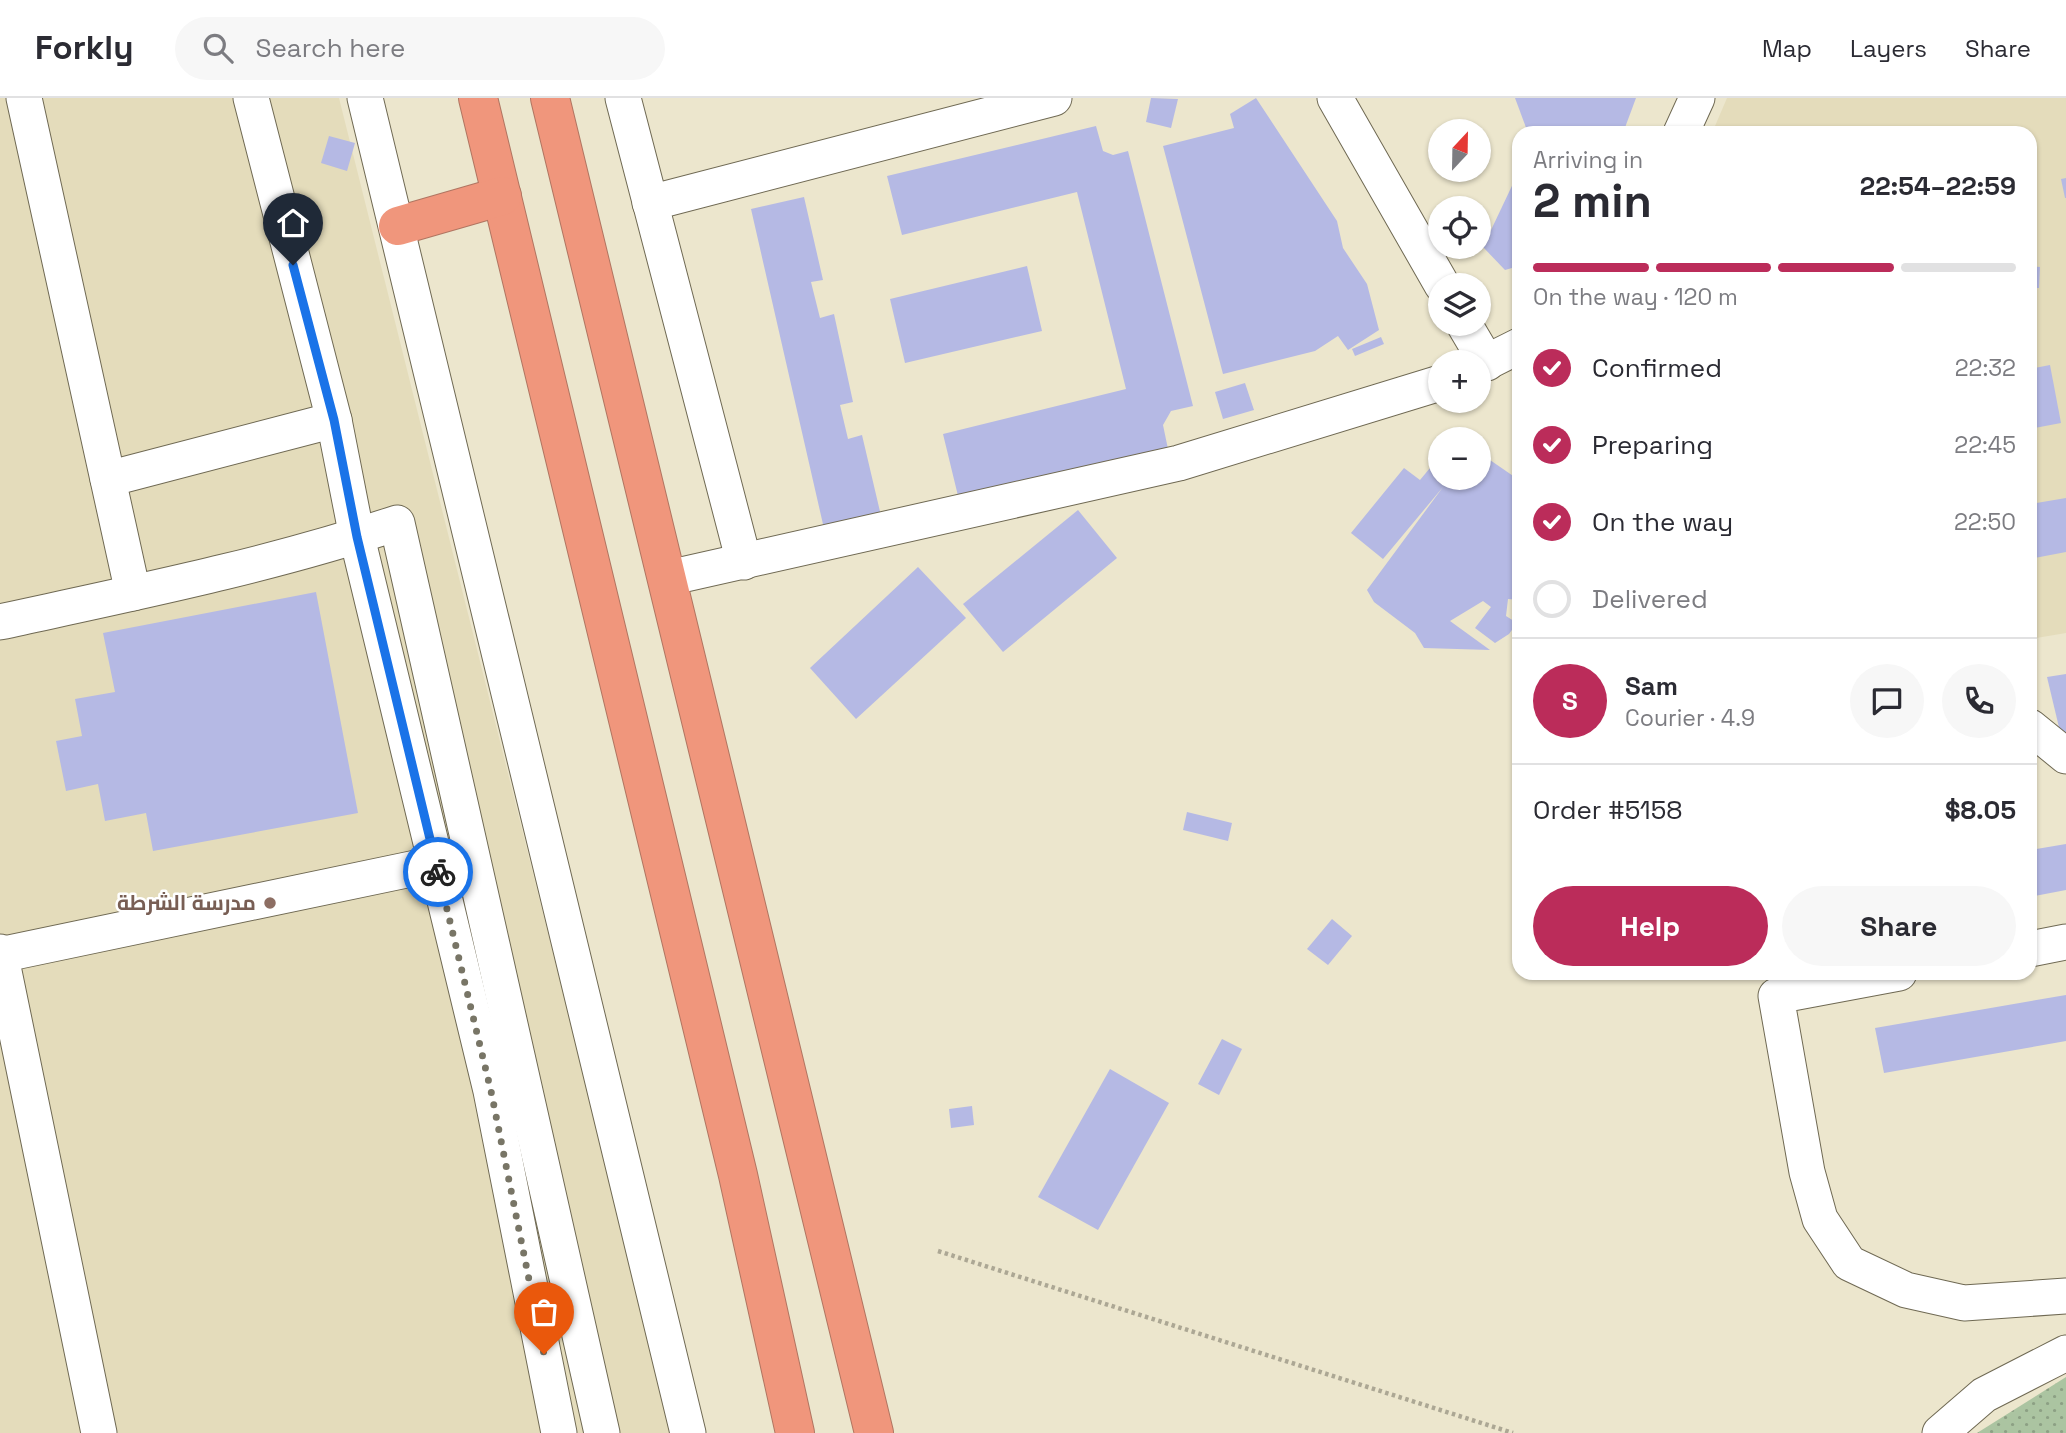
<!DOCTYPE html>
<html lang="en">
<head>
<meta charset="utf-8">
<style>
	:root { --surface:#fff; --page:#f7f7f7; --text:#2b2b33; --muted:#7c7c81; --line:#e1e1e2; --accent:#bb2c5a }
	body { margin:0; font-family:"Space Grotesk",Cairo,sans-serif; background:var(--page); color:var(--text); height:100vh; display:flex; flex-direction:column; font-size:26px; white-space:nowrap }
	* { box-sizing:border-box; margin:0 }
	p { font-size:23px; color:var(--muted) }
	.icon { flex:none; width:38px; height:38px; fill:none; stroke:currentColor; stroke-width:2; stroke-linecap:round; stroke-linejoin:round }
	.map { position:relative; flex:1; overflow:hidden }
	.panel { position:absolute; left:1512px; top:28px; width:525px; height:854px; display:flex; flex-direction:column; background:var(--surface); border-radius:21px; box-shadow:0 2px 5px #0004 }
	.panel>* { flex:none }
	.needle { width:46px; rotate:22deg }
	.tools { position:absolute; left:1428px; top:21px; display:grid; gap:14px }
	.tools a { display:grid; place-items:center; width:63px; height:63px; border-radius:50%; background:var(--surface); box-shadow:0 2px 5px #0004; font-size:35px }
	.pin { position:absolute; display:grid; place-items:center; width:60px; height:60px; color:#fff; margin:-72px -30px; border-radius:50% 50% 50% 0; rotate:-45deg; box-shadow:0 0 7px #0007 }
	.pin .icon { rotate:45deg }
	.courier { position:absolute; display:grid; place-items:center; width:70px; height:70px; margin:-35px; border:5px solid #1a73e8; border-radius:50%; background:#fff; color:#222; box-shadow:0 2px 9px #0007 }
	.summary em { font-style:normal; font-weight:700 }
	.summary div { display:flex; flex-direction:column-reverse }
	.summary { display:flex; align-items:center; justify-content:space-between; height:119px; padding:0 21px }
	h1 { font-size:46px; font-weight:700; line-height:52px }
	.bar { display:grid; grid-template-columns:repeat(4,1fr); gap:10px 7px; align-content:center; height:84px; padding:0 21px }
	.bar i { height:9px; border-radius:5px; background:var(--line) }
	.bar .on { background:var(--accent) }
	.bar p { grid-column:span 4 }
	.line { display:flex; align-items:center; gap:18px; padding:0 21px; border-top:2px solid var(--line) }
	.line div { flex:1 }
	.round { display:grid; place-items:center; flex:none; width:74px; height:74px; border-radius:37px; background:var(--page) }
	ol { padding:0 21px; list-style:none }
	li { display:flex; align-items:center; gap:21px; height:77px }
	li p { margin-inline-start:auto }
	li .icon { padding:7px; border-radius:50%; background:var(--accent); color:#fff; stroke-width:4 }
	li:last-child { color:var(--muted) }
	li i { width:38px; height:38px; border:4px solid var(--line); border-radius:50% }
	.button { display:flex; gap:14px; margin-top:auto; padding:14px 21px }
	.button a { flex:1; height:80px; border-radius:42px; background:var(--accent); color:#fff; font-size:28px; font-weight:700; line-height:80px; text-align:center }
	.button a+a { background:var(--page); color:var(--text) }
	header { display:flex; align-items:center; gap:42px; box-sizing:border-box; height:98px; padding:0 35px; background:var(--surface); border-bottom:2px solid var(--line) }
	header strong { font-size:33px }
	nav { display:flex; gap:38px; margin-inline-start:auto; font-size:24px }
	.search { width:490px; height:63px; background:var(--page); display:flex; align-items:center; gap:18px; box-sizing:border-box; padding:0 24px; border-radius:38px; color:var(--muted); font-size:26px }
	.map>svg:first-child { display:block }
</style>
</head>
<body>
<header>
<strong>Forkly</strong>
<div class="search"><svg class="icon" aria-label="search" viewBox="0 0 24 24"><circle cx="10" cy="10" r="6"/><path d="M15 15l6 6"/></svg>Search here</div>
<nav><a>Map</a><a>Layers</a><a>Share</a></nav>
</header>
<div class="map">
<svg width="2066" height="1335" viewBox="0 0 2066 1335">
	<defs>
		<pattern id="garden-dots" width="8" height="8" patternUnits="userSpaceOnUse" patternTransform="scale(1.75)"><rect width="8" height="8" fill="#abc4a1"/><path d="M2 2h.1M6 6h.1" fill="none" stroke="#8ca084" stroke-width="1.8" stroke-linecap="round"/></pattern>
	</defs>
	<rect width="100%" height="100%" fill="#ece6cd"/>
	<g fill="#e4dcbb">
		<polygon points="0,0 339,0 673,1335 0,1335"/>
		<polygon points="1727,0 2066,0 2066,535 2030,541 2030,35 1712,35"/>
	</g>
	<polygon fill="url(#garden-dots)" points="2066,1279 2066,1335 1977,1335"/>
	<g fill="#b5b9e4">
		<polygon points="1151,0 1178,1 1171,30 1146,24"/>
		<polygon points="1256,0 1337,123 1343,150 1367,186 1379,232 1348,252 1338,238 1315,253 1223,276 1163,48 1234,30 1230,16"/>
		<polygon points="1515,0 1636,0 1623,35 1528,35"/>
		<polygon points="1096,28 1103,53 1113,57 1128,53 1193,308 1171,313 1163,327 1168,351 959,402 943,336 1126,291 1077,94 902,137 887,78"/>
		<polygon points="329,38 355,45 347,73 321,65"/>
		<polygon points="1519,73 1519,168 1505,172 1483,149"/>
		<polygon points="2066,80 2066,100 2065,100 2061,81"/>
		<polygon points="804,99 823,182 811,184 820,220 834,216 853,304 840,307 848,341 862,337 882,422 825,435 751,111"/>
		<polygon points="1027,168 1042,233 905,265 890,201"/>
		<polygon points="2030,168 2040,169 2039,190 2030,190"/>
		<polygon points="1381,239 1384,246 1355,258 1352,251"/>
		<polygon points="2050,267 2061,325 2030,331 2030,271"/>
		<polygon points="1245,285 1254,312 1223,321 1215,294"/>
		<polygon points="1479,343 1490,362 1519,382 1519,502 1508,501 1506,518 1517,525 1509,536 1495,545 1475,530 1491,509 1483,503 1450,523 1490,552 1424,550 1415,535 1374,504 1367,492 1443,389 1383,461 1351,435 1404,370 1420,382 1435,364 1440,368 1440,380 1479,380"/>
		<polygon points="2066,400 2066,454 2030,461 2030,406"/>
		<polygon points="1078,412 1117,460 1003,554 963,506"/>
		<polygon points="918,469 966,520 856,621 810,570"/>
		<polygon points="316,494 358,715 153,753 146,715 105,723 98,686 66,693 56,643 82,638 75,601 115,594 103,535"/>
		<polygon points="2066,576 2066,641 2062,642 2047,579"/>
		<polygon points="1187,714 1232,725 1228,743 1183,732"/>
		<polygon points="2066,746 2066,792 2030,799 2030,752"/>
		<polygon points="1332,821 1352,838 1328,867 1307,851"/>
		<polygon points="2066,897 2066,943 1884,975 1875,930"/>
		<polygon points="1222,941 1242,951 1219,997 1198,986"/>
		<polygon points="1110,971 1169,1005 1098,1132 1038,1099"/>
		<polygon points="972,1008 974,1027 951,1030 949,1011"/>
	</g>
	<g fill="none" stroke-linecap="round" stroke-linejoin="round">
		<g stroke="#6f6953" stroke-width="37">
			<g id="minor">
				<polyline points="24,0 133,495"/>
				<polyline points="251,0 334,322 357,439 491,993 559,1335"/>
				<polyline points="365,0 688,1335"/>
				<polyline points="623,0 744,464"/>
				<polyline points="1335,0 1442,187"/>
				<polyline points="1681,35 1697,0"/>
				<polyline points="650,105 1054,0"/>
				<polyline points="1464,226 1487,265"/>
				<polyline points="1479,268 1519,248"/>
				<polyline points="108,381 334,322"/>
				<polyline points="668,480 1179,365 1440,285"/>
				<path d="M 0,524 C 133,495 268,468 397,425 L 602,1335"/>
				<polyline points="2030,629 2066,658"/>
				<polyline points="2030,851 2066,844"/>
				<polyline points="0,854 99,1335"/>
				<polyline points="0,857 459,761"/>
				<polyline points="1899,875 1776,898 1807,1074 1820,1121 1849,1165 1906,1192 1964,1205 2066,1198"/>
				<polyline points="1940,1335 1984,1297 2066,1255"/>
			</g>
		</g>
		<g stroke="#b07561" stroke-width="40">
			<g id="highway">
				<polyline points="478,0 738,1077 795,1335"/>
				<polyline points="550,0 874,1335"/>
				<polyline points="398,128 502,98"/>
			</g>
		</g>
		<polyline stroke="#aca794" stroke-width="4.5" stroke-dasharray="3.5 3.5" stroke-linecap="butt" points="938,1153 1513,1335"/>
		<use href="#minor" stroke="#fff" stroke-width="35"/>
		<use href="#highway" stroke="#f0967c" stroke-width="38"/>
	</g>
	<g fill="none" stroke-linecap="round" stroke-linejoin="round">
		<polyline stroke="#787566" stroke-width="7" stroke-dasharray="0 12.6" points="438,774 491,993 544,1256"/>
		<polyline stroke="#1a73e8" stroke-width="9" points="293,167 334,322 357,439 438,774"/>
	</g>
	<circle fill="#8d6e63" stroke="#fff" stroke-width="2.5" cx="270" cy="805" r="7"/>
	<g text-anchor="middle" stroke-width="5" stroke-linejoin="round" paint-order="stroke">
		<g font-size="21" font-weight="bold" fill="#785e54" stroke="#fff" text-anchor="end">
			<text x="256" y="812">مدرسة الشرطة</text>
		</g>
	</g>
</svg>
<div class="tools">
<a><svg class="needle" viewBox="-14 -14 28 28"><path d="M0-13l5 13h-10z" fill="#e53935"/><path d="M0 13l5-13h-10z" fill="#7c7c81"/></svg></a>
<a><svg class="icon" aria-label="locate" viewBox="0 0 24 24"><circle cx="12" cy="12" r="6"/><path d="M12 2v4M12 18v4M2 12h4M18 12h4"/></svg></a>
<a><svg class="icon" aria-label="layers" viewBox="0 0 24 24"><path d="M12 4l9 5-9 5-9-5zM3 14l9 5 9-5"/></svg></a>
<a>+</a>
<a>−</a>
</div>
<div class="pin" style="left:544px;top:1256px;background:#ea580c"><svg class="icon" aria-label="bag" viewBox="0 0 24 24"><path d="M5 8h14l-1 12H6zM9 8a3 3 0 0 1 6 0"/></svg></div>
<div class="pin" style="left:293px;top:167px;background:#1f2937"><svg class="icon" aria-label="home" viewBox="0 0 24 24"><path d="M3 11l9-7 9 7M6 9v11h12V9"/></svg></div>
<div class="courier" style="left:438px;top:774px"><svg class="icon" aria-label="bike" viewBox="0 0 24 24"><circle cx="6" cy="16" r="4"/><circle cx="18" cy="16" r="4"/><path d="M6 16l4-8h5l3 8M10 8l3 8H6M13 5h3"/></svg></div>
<section class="panel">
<div class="summary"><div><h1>2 min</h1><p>Arriving in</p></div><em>22:54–22:59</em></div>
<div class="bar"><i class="on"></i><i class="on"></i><i class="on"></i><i></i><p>On the way · 120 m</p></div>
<ol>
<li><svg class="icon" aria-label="check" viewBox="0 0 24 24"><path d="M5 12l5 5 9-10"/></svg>Confirmed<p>22:32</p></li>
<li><svg class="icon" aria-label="check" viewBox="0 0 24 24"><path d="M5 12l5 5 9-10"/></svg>Preparing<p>22:45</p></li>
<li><svg class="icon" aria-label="check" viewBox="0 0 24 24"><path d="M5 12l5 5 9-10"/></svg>On the way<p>22:50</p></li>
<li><i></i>Delivered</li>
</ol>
<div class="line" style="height:126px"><b class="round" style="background:var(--accent);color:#fff">S</b><div><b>Sam</b><p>Courier · 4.9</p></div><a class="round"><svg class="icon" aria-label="chat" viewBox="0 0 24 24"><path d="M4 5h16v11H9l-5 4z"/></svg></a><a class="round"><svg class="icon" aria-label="phone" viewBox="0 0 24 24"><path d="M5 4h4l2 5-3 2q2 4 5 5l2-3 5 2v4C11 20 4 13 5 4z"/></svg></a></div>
<div class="line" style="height:91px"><div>Order #5158</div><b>$8.05</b></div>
<div class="button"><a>Help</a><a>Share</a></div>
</section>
</div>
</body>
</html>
